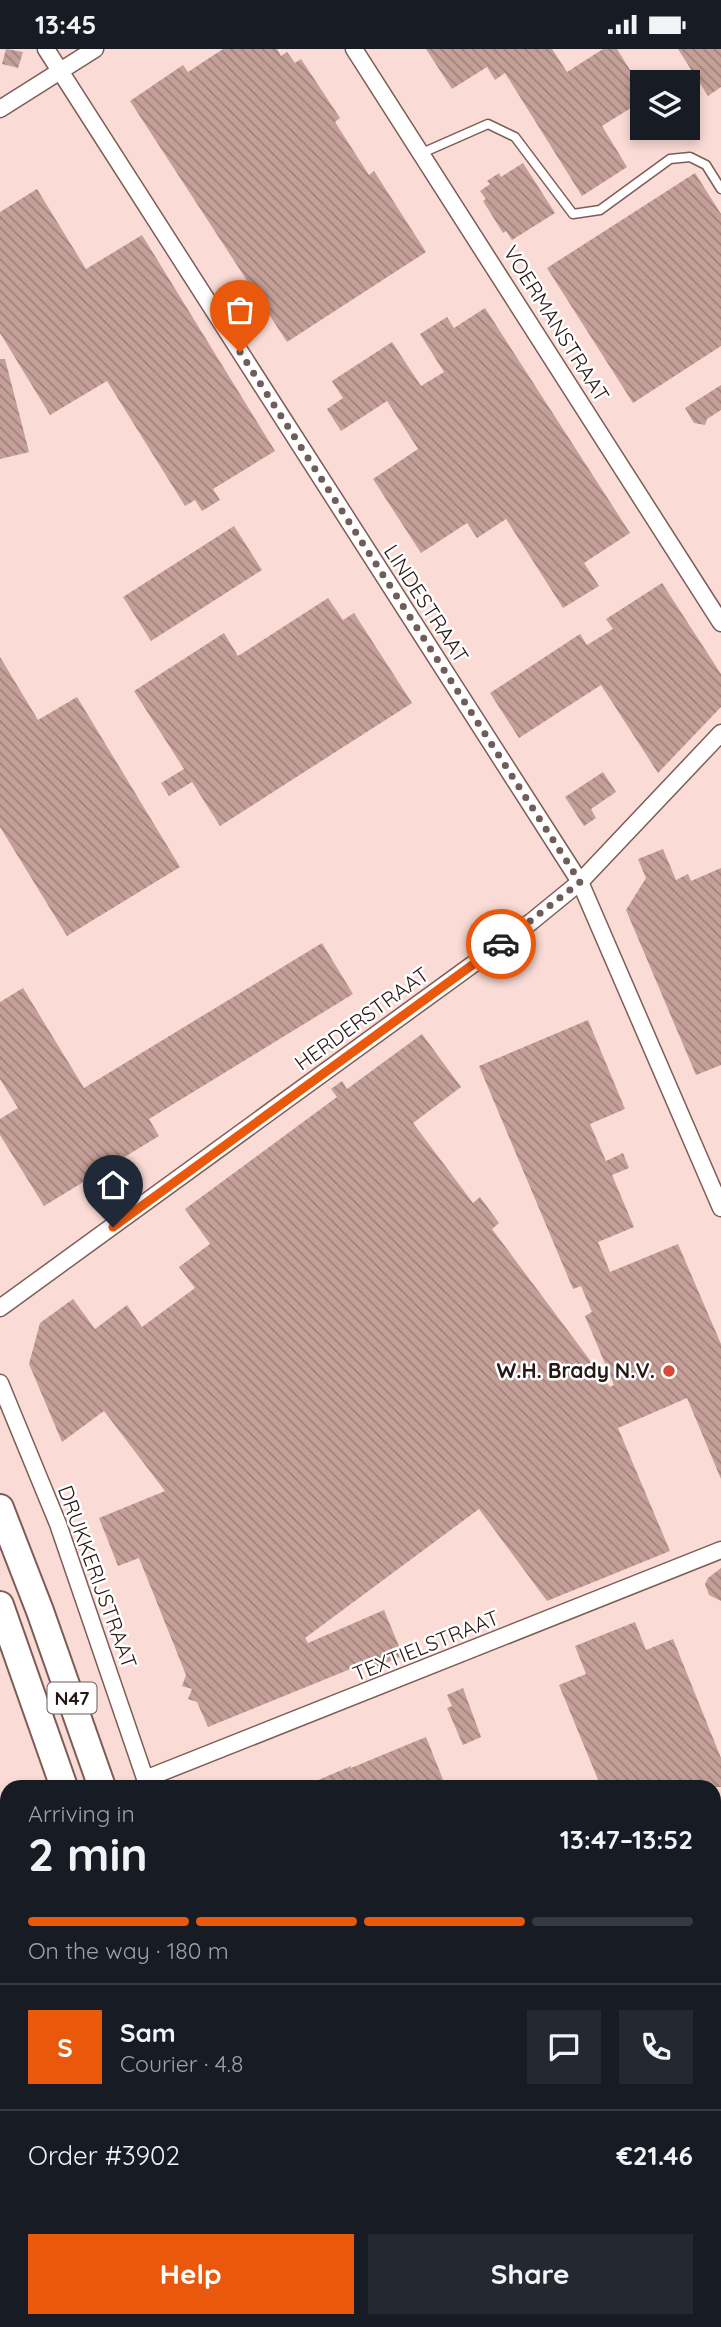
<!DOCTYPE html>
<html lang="en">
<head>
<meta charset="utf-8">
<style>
	:root { --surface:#171b24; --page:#242831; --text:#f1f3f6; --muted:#9ea1a6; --line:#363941; --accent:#ea580c }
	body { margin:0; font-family:Quicksand,sans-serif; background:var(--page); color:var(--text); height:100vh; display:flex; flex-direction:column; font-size:26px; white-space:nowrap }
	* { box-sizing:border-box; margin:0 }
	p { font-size:23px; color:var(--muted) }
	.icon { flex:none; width:38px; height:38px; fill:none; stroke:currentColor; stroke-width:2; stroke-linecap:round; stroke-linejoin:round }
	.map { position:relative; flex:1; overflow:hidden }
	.sheet { position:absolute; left:0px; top:1731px; width:721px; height:548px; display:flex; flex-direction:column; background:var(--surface); border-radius:21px 21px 0 0; box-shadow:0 4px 10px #0003 }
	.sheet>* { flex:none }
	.controls { position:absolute; left:630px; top:21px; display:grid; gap:14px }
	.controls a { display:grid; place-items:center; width:70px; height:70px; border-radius:0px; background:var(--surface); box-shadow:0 4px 10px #0003; font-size:35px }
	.pin { position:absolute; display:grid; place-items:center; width:60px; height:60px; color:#fff; margin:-72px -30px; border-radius:50% 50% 50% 0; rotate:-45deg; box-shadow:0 0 7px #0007 }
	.pin .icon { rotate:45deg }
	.courier { position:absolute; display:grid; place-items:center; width:70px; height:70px; margin:-35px; border:5px solid #ea580c; border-radius:50%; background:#fff; color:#222; box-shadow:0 2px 9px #0007 }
	.headline em { font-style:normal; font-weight:700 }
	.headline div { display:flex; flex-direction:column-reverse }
	.headline { display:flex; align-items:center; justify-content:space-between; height:119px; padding:0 28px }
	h1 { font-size:46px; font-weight:700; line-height:52px }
	.bar { display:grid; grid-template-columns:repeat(4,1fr); gap:10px 7px; align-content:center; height:84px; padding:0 28px }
	.bar i { height:9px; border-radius:5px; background:var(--line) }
	.bar .active { background:var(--accent) }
	.bar p { grid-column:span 4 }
	.line { display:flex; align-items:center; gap:18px; padding:0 28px; border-top:2px solid var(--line) }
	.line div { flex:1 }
	.round { display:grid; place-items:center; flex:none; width:74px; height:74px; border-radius:0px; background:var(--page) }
	.action { display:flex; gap:14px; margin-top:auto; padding:14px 28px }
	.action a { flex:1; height:80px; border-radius:0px; background:var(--accent); color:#fff; font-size:28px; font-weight:700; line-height:80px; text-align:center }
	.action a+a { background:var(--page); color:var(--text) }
	.status { display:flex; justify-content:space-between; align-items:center; height:49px; padding:0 35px; background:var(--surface); direction:ltr }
	.status svg { height:19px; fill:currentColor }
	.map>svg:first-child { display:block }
</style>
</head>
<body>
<div class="status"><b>13:45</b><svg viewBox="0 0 49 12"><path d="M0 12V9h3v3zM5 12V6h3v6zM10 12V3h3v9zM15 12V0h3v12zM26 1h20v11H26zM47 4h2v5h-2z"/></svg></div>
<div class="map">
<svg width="721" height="2278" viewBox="0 0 721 2278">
	<defs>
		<pattern id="building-back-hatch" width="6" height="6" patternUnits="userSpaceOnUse" patternTransform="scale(1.75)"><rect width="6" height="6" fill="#c5a099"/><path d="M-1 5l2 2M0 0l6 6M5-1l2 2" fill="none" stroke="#a0817c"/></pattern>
	</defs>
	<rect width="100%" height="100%" fill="#fadbd5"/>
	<g fill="url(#building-back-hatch)">
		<polygon points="6,0 23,3 18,19 2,15"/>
		<polygon points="223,0 277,0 281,7 287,3 295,14 301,10 340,69 335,73 369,126 374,122 426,203 287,293 130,52 183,16 188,23"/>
		<polygon points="426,0 552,0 567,23 603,0 617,0 642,40 642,52 602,77 627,118 582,147 505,24 495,31 487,18 452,40"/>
		<polygon points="678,0 721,0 721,38 708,47"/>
		<polygon points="523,114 555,164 512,191 506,182 503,184 483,152 486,150 480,142 490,135 487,132 499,124 501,128"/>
		<polygon points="695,124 721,165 721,297 633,354 547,219"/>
		<polygon points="37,140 86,220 142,186 275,402 213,440 220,451 202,462 195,451 185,457 107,332 50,366 0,284 0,163"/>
		<polygon points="485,259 630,484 584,514 599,537 563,559 506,470 477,489 467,474 421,504 373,430 418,400 387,352 341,382 327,360 343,349 332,332 392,293 421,337 444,323 420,285 447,268 454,279"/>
		<polygon points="0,310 5,310 29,403 0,410"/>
		<polygon points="721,336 721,361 707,370 705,376 694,374 685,359"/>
		<polygon points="234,477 262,521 151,592 123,548"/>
		<polygon points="662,534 721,625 721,658 658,724 601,636 519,689 490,644 580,585 587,596 613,580 606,570"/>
		<polygon points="328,549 343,571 354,564 412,654 220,777 192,733 169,747 161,734 184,720 134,642 224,584 238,607"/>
		<polygon points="0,608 38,671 77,648 180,818 67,887 0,778"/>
		<polygon points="603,723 616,743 591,760 596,769 584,777 565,748"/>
		<polygon points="663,800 676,831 688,825 691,832 721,819 721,1016 696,1026 626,861 646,829 638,810"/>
		<polygon points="322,894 353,945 149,1070 159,1087 44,1157 0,1086 0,1070 18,1059 0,1030 0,953 23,939 84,1039"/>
		<polygon points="588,971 625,1060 590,1075 606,1112 623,1104 629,1119 612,1126 634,1178 598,1193 610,1223 678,1195 721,1295 721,1430 687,1349 618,1379 670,1502 547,1552 479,1460 305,1589 308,1594 384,1561 403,1607 373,1619 370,1612 208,1678 197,1653 188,1650 192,1640 182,1637 186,1626 139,1509 118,1517 99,1469 165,1442 104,1362 62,1393 29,1315 40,1274 73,1250 95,1280 127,1256 142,1278 195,1239 179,1218 210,1195 185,1160 337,1048 331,1040 342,1032 347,1040 422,985 461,1038 413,1074 473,1154 480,1148 499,1174 492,1180 610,1338 614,1336 585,1267 592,1263 581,1237 573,1240 479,1017"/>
		<polygon points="721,1519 721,1552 709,1546 705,1535 708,1529"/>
		<polygon points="635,1573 646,1601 673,1590 721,1709 721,1738 601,1738 559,1636 586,1625 575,1597"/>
		<polygon points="463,1639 481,1688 463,1696 447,1659 452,1657 447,1646"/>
		<polygon points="426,1688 446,1738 302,1738 351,1717 351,1719"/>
	</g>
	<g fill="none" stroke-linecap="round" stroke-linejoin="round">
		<g stroke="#7e5d57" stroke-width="11">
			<polyline id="service" points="422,104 488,75 515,88 573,165 600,161 670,110 690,108 706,116 721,140"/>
		</g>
		<g stroke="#7e5d57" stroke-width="19">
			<g id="minor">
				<polyline points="46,0 580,833 721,1159"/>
				<polyline points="354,0 721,574"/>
				<polyline points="0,60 95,0"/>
				<polyline points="0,1259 531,873 580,833 721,684"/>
				<polyline points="0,1334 58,1475 148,1738"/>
				<polyline points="145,1730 721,1501"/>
				<polyline points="714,2040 721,2037"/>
				<polyline points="0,2130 7,2135"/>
				<polyline points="334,2272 339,2278"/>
				<polyline points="564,2272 567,2278"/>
			</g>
		</g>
		<g stroke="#7e5d57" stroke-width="30">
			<g id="trunk">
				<polyline points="0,1459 40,1562 102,1738"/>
				<polyline points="0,1556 64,1738"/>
				<polyline points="214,2272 216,2278"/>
				<polyline points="250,2272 252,2278"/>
			</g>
		</g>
		<use href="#service" stroke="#fff" stroke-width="8"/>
		<use href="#minor" stroke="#fff" stroke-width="16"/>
		<use href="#trunk" stroke="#fff" stroke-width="26"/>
		<g stroke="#3f2f2c" stroke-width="8">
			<g id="rail">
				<polyline points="0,2159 7,2164"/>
				<polyline points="166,2272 176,2278"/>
			</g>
		</g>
		<use href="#rail" stroke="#fff" stroke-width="5" stroke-dasharray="16" stroke-linecap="butt"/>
	</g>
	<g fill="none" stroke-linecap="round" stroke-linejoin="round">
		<polyline stroke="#705c59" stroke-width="7" stroke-dasharray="0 12.6" points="240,303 580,833 501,895"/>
		<polyline stroke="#ea580c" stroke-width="9" points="113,1178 501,895"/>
	</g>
	<circle fill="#d64938" stroke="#fff" stroke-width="2.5" cx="669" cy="1322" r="7"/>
	<g text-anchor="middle" stroke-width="5" stroke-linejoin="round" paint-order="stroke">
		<rect fill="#fff" stroke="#675d5c" stroke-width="2" x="47.5" y="1633.5" width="49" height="31" rx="5"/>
		<g font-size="19" font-weight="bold" fill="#261816">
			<text x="72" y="1656">N47</text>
		</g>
		<g font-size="21" fill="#261816" stroke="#fff">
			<text transform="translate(556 275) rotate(58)" y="7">VOERMANSTRAAT</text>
			<text transform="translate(426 555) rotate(57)" y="7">LINDESTRAAT</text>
			<text transform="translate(362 970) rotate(-36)" y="7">HERDERSTRAAT</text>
			<text transform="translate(97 1528) rotate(70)" y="7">DRUKKERIJSTRAAT</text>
			<text transform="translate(426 1597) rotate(-22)" y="7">TEXTIELSTRAAT</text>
		</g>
		<g font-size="21" font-weight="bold" fill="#261816" stroke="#fff" text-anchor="end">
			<text x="655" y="1329">W.H. Brady N.V.</text>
		</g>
	</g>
</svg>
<div class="controls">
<a><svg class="icon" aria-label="layers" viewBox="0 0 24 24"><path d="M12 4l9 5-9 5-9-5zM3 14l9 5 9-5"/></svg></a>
</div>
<div class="pin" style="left:240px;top:303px;background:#ea580c"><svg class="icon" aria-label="bag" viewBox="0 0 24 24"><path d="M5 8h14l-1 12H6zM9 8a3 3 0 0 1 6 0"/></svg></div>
<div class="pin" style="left:113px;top:1178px;background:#1f2937"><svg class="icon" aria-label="home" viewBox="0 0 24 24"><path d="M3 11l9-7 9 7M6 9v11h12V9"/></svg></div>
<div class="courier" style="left:501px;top:895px"><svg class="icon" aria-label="car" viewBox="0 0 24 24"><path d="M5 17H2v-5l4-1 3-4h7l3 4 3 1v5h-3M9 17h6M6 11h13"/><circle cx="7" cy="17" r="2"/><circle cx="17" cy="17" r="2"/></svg></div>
<section class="sheet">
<div class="headline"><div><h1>2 min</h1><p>Arriving in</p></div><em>13:47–13:52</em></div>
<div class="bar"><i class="active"></i><i class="active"></i><i class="active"></i><i></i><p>On the way · 180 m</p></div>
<div class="line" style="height:126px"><b class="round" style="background:var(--accent);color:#fff">S</b><div><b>Sam</b><p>Courier · 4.8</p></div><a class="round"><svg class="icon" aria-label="chat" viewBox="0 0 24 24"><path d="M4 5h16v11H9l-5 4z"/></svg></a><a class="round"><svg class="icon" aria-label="phone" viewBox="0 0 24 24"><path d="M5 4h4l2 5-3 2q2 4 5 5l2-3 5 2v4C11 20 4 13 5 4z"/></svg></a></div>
<div class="line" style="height:91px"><div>Order #3902</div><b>€21.46</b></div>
<div class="action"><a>Help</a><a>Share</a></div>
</section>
</div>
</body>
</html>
